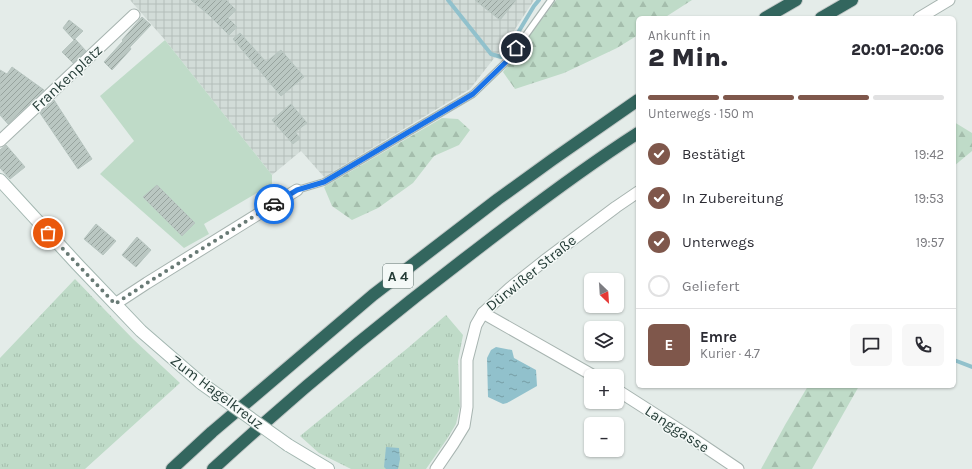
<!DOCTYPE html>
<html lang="de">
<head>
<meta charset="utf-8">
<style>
	:root { --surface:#fff; --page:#f7f7f7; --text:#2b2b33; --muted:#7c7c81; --line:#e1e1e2; --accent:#7f574b }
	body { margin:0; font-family:Karla,sans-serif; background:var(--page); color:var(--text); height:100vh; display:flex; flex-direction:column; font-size:15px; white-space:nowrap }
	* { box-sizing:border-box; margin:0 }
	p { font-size:13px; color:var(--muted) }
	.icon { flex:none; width:22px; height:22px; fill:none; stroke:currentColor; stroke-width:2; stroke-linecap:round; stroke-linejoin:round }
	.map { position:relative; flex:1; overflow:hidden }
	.drawer { position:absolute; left:636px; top:16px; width:320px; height:372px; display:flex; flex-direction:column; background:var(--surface); border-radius:6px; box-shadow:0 1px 3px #0004 }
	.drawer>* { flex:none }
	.needle { width:26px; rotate:155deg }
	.controls { position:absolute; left:584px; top:273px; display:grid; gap:8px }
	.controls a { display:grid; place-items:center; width:40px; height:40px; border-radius:6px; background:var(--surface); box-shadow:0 1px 3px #0004; font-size:20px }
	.pin { position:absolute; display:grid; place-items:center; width:34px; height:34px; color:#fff; margin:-17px; border:2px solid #fff; border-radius:50%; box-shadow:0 1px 4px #0007 }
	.courier { position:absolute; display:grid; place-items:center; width:40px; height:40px; margin:-20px; border:3px solid #1a73e8; border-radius:50%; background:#fff; color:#222; box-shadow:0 1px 5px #0007 }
	.overview em { font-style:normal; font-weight:800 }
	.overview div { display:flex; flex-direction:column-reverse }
	.overview { display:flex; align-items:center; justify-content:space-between; height:68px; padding:0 12px }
	h1 { font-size:26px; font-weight:800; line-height:30px }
	.bar { display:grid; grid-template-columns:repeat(4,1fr); gap:6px 4px; align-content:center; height:48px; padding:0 12px }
	.bar i { height:5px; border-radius:3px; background:var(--line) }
	.bar .selected { background:var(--accent) }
	.bar p { grid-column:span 4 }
	.line { display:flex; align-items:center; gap:10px; padding:0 12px; border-top:1px solid var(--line) }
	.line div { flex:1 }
	.round { display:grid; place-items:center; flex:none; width:42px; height:42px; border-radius:6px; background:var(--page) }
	ol { padding:0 12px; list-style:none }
	li { display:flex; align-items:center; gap:12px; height:44px }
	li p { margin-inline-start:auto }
	li .icon { padding:4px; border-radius:50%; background:var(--accent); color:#fff; stroke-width:4 }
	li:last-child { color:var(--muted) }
	li i { width:22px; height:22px; border:2px solid var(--line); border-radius:50% }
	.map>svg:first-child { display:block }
</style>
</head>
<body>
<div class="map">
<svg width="972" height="469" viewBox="0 0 972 469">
	<defs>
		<pattern id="industrial-grid" width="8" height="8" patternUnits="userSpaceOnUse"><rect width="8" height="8" fill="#d2dcd8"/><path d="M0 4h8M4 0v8" fill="none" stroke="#b4beba"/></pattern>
		<pattern id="grass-tufts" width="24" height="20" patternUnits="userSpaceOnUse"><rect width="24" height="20" fill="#bfdbc8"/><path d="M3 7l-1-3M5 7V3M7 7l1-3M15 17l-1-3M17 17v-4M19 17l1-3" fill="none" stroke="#a4bdac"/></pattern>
		<pattern id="forest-firs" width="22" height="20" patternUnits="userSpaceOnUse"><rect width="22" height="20" fill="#bfdbc8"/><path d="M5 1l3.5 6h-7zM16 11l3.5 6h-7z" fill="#a4bdac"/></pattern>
		<pattern id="water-ripples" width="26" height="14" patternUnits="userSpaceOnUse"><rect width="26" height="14" fill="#91c1cc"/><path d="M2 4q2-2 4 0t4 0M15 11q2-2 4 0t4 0" fill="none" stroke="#769ea6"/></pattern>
		<pattern id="building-hatch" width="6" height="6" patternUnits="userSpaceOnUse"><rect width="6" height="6" fill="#bac7c2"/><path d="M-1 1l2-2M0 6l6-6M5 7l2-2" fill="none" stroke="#97a39e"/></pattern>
	</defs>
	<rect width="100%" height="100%" fill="#e4ece9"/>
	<polygon fill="url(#industrial-grid)" points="130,0 534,0 506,43 470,89 324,177 301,151 272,175 165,40"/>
	<g fill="url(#grass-tufts)">
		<polygon points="75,279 133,339 180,383 85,469 0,469 0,358"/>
		<polygon points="446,315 463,335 458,361 460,407 456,424 447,439 426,469 351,469 319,453 300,436 409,347"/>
	</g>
	<g fill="url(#forest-firs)">
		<polygon points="556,0 692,0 664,18 638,18 638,35 617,48 564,73 515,89 503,72"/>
		<polygon points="442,118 458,119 470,130 459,145 434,156 413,183 378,208 352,220 332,206 324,187"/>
		<polygon points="954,122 972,133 972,151 954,166"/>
		<polygon points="808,386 859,386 812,469 761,469 785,425"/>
	</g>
	<polygon fill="#bfdbc8" points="165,40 272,175 272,184 204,224 209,234 184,248 100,174 134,141 100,96"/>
	<g fill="url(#water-ripples)">
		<polygon points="496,347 512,350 514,358 536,370 537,386 507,403 503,404 488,397 487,358 491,350"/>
		<polygon points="386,447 399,448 400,459 398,469 386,469 384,467"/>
	</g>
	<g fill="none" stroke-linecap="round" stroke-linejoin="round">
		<g stroke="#91c1cc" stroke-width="4">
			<polyline points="448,0 491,54 501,57 510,46 534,6 539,0"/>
			<polyline points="954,360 972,367"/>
		</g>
	</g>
	<g fill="url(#building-hatch)" stroke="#b7c5c0">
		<polygon points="191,0 226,0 236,10 228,18 237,27 229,35 209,15"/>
		<polygon points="475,0 516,0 500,20"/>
		<polygon points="142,17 151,25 130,47 129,46 131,49 112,70 104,62 123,41 122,40"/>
		<polygon points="69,20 83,31 75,39 86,51 73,63 62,52 74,40 63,28"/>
		<polygon points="240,33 266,62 281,50 304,77 281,96 233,39"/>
		<polygon points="12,67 44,90 8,124 0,115 0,70 7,74"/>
		<polygon points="54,100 92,159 78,169 40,113"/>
		<polygon points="291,104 307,123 295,132 300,138 293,144 272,120"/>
		<polygon points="6,145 25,167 10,179 0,168 0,150"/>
		<polygon points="157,185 195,223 182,236 143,197"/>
		<polygon points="96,224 116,241 103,255 84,239"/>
		<polygon points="137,237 151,250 136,267 122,255"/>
	</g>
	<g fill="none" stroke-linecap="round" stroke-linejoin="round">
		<g stroke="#a7b4b0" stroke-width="8">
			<polyline id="lane" points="297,190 324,182 473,94 508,60 551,0"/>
		</g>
		<g stroke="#a7b4b0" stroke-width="13">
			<g id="street">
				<polyline points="919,18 949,0"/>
				<polyline points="0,141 134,15"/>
				<polyline points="115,304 147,283 297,190"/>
				<polyline points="483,313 594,376"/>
				<polyline points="617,390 692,438 738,469"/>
				<polyline points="436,469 453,444 464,426 467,407 467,360 476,325 483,313 510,288 544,261 616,207 638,192"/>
			</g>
		</g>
		<g stroke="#a3b7b1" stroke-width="14">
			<g id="secondary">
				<polyline points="0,180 77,264 141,331 201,383"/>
				<polyline points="288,445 328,469"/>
			</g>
		</g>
		<g stroke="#c2c8c7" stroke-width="14">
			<g id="highway">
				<polyline points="765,18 796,0"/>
				<polyline points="821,18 852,0"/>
				<polyline points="172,469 212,432 373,295 498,199 552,160 638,100"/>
				<path d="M 213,469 C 297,392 385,319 476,250 C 529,209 582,169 638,133"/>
			</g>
		</g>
		<use href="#lane" stroke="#fff" stroke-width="5.5"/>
		<use href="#street" stroke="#fff" stroke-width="11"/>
		<use href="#secondary" stroke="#fff" stroke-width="12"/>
		<use href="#highway" stroke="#33665e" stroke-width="12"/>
		<g stroke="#a3b7b1" stroke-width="14" stroke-linecap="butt">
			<polyline id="secondary-bridge" points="201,383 288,445"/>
		</g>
		<use href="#secondary-bridge" stroke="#fff" stroke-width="12"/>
	</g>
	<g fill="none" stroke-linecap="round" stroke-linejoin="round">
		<polyline stroke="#687a75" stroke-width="4" stroke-dasharray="0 7.2" points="48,233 115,304 147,283 274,204"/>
		<polyline stroke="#1a73e8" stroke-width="5" points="274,204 297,190 324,182 473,94 508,60 516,48"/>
	</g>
	<g text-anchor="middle" stroke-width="3" stroke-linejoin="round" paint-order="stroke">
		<rect fill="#f4f9f7" stroke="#637571" stroke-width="1" x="383" y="264" width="30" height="24" rx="3"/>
		<g font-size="14" font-weight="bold" fill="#253c37">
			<text x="398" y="281">A 4</text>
		</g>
		<g font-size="15" fill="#253c37" stroke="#f4f9f7">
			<text transform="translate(67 78) rotate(-43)" y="5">Frankenplatz</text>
			<text transform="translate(531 273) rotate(-39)" y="5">Dürwißer Straße</text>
			<text transform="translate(217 392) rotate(37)" y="5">Zum Hagelkreuz</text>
			<text transform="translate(677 429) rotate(33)" y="5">Langgasse</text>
		</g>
	</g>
</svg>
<div class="controls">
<a><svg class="needle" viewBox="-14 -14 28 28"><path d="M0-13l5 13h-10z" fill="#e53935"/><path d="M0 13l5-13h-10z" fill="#7c7c81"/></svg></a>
<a><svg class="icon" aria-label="layers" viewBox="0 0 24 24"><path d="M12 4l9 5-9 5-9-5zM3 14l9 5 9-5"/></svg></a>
<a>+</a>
<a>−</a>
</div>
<div class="pin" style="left:48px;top:233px;background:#ea580c"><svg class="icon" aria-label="bag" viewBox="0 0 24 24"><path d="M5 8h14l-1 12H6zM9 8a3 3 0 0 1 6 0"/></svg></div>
<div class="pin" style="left:516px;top:48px;background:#1f2937"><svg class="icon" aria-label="home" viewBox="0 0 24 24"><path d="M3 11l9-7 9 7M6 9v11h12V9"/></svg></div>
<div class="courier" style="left:274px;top:204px"><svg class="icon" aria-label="car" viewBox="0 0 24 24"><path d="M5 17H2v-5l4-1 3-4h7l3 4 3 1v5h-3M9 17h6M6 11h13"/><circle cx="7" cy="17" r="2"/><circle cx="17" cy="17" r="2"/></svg></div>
<section class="drawer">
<div class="overview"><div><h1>2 Min.</h1><p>Ankunft in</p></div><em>20:01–20:06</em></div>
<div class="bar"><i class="selected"></i><i class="selected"></i><i class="selected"></i><i></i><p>Unterwegs · 150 m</p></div>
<ol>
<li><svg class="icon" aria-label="check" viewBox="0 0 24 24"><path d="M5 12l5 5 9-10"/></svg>Bestätigt<p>19:42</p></li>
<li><svg class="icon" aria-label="check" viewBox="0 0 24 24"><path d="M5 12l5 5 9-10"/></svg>In Zubereitung<p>19:53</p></li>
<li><svg class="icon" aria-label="check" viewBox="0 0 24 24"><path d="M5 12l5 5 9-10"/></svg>Unterwegs<p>19:57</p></li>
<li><i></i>Geliefert</li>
</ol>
<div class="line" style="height:72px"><b class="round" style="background:var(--accent);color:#fff">E</b><div><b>Emre</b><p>Kurier · 4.7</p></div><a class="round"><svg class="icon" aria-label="chat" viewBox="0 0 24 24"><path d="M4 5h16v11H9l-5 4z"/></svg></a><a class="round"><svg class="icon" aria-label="phone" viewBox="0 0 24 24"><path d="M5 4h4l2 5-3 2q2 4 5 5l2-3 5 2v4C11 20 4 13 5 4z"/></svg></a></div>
</section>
</div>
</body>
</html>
